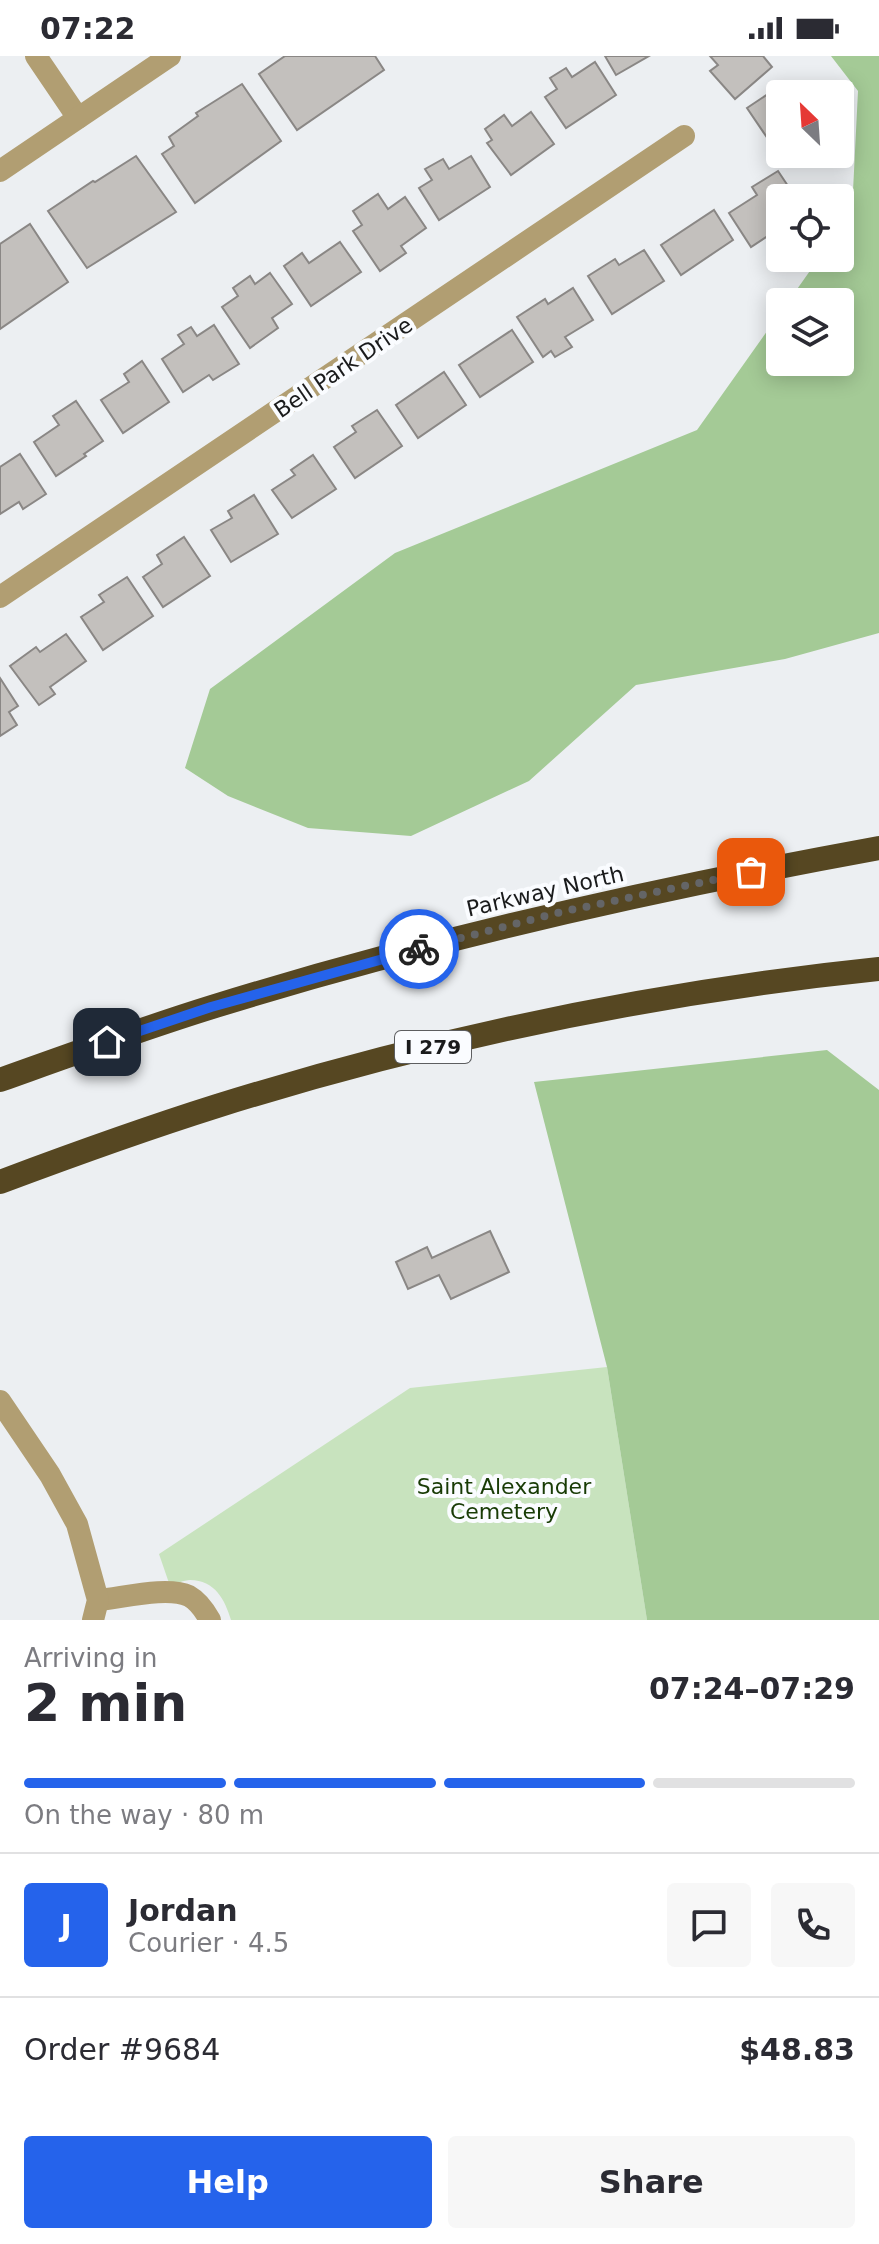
<!DOCTYPE html>
<html lang="en">
<head>
<meta charset="utf-8">
<style>
	:root { --surface:#fff; --page:#f7f7f7; --text:#2b2b33; --muted:#7c7c81; --line:#e1e1e2; --accent:#2563eb }
	body { margin:0; font-family:"DejaVu Sans",sans-serif; background:var(--page); color:var(--text); height:100vh; display:flex; flex-direction:column; font-size:30px; white-space:nowrap }
	* { box-sizing:border-box; margin:0 }
	p { font-size:26px; color:var(--muted) }
	.icon { flex:none; width:44px; height:44px; fill:none; stroke:currentColor; stroke-width:2; stroke-linecap:round; stroke-linejoin:round }
	.map { position:relative; height:1564px; overflow:hidden }
	.sheet { display:flex; flex-direction:column; background:var(--surface); flex:1 }
	.sheet>* { flex:none }
	.needle { width:52px; rotate:335deg }
	.controls { position:absolute; left:766px; top:24px; display:grid; gap:16px }
	.controls a { display:grid; place-items:center; width:88px; height:88px; border-radius:8px; background:var(--surface); box-shadow:0 4px 20px #0003; font-size:40px }
	.pin { position:absolute; display:grid; place-items:center; width:68px; height:68px; color:#fff; margin:-34px; border-radius:16px; box-shadow:0 4px 12px #0006 }
	.courier { position:absolute; display:grid; place-items:center; width:80px; height:80px; margin:-40px; border:6px solid #2563eb; border-radius:50%; background:#fff; color:#222; box-shadow:0 2px 10px #0007 }
	.overview em { font-style:normal; font-weight:700 }
	.overview div { display:flex; flex-direction:column-reverse }
	.overview { display:flex; align-items:center; justify-content:space-between; height:136px; padding:0 24px }
	h1 { font-size:52px; font-weight:700; line-height:60px }
	.bar { display:grid; grid-template-columns:repeat(4,1fr); gap:12px 8px; align-content:center; height:96px; padding:0 24px }
	.bar i { height:10px; border-radius:6px; background:var(--line) }
	.bar .current { background:var(--accent) }
	.bar p { grid-column:span 4 }
	.line { display:flex; align-items:center; gap:20px; padding:0 24px; border-top:2px solid var(--line) }
	.line div { flex:1 }
	.round { display:grid; place-items:center; flex:none; width:84px; height:84px; border-radius:8px; background:var(--page) }
	.button { display:flex; gap:16px; margin-top:auto; padding:16px 24px }
	.button a { flex:1; height:92px; border-radius:8px; background:var(--accent); color:#fff; font-size:32px; font-weight:700; line-height:92px; text-align:center }
	.button a+a { background:var(--page); color:var(--text) }
	.status { display:flex; justify-content:space-between; align-items:center; height:56px; padding:0 40px; background:var(--surface); direction:ltr }
	.status svg { height:22px; fill:currentColor }
	.map>svg:first-child { display:block }
</style>
</head>
<body>
<div class="status"><b>07:22</b><svg viewBox="0 0 49 12"><path d="M0 12V9h3v3zM5 12V6h3v6zM10 12V3h3v9zM15 12V0h3v12zM26 1h20v11H26zM47 4h2v5h-2z"/></svg></div>
<div class="map">
<svg width="879" height="1564" viewBox="0 0 879 1564">
	<rect width="100%" height="100%" fill="#eceff2"/>
	<path fill="#c8e3be" d="M 607,1311 L 647,1564 L 231,1564 C 225,1544 215,1524 190,1524 C 184,1524 176,1528 170,1530 L 159,1498 L 410,1332 Z"/>
	<g fill="#a4ca96">
		<polygon points="831,0 879,0 879,577 785,603 636,629 529,725 411,780 308,772 228,740 185,712 210,633 395,497 697,374 780,257 780,306 840,306 840,246 788,246 819,202 840,202 840,172 852,155 858,35"/>
		<polygon points="827,994 879,1034 879,1564 647,1564 607,1311 534,1026"/>
	</g>
	<g fill="#c3c0bd" stroke="#8a8785" stroke-width="2">
		<polygon points="285,0 375,0 384,14 297,74 259,18"/>
		<polygon points="605,0 649,0 616,19"/>
		<polygon points="710,0 763,0 772,11 735,43 710,15 718,9"/>
		<polygon points="595,6 616,39 566,72 545,41 557,33 550,22 566,12 572,21"/>
		<polygon points="242,28 281,85 195,147 162,98 174,90 169,81 198,60 196,57"/>
		<polygon points="777,32 780,38 780,80 778,77 768,83 747,52"/>
		<polygon points="531,56 554,88 511,119 487,87 492,84 485,73 504,59 512,70"/>
		<polygon points="136,100 176,156 87,212 48,155 93,125 95,126"/>
		<polygon points="471,100 490,131 439,164 419,132 432,124 425,113 443,103 449,113"/>
		<polygon points="778,115 796,142 780,142 780,172 751,191 729,157 757,139 752,131"/>
		<polygon points="378,138 388,153 405,141 426,172 401,190 406,197 380,215 353,175 362,169 353,155"/>
		<polygon points="714,154 733,184 681,219 661,189"/>
		<polygon points="30,168 68,226 0,273 0,188"/>
		<polygon points="340,186 361,216 311,250 284,210 302,197 309,207"/>
		<polygon points="644,194 664,225 612,258 588,220 615,203 619,209"/>
		<polygon points="270,217 292,248 272,262 278,272 250,292 222,251 238,240 233,232 250,220 255,228"/>
		<polygon points="573,232 593,264 565,281 572,291 555,301 551,295 543,301 517,261 545,243 548,248"/>
		<polygon points="214,269 239,308 213,324 209,319 183,336 162,303 184,288 178,279 191,271 197,280"/>
		<polygon points="512,274 533,306 480,341 459,309"/>
		<polygon points="142,305 169,346 123,377 101,344 129,326 124,318"/>
		<polygon points="444,316 466,349 418,382 396,349"/>
		<polygon points="76,345 103,385 84,398 86,400 56,420 34,386 59,369 53,360"/>
		<polygon points="377,354 402,390 355,422 334,391 356,376 352,370"/>
		<polygon points="20,398 46,438 23,453 19,446 0,458 0,411"/>
		<polygon points="313,399 336,433 292,462 272,434 295,419 291,414"/>
		<polygon points="254,439 278,478 231,506 211,474 232,462 228,455"/>
		<polygon points="184,481 210,520 163,551 143,521 162,508 157,499"/>
		<polygon points="127,521 153,560 103,594 81,561 104,546 99,539"/>
		<polygon points="66,578 86,605 50,631 55,638 39,649 10,610 36,591 40,596"/>
		<polygon points="0,622 18,650 9,656 17,669 0,680"/>
		<polygon points="490,1175 509,1216 451,1243 439,1219 408,1233 396,1206 427,1191 432,1202"/>
	</g>
	<g fill="none" stroke-linecap="round" stroke-linejoin="round">
		<g stroke="#b19e72" stroke-width="22">
			<polyline points="36,0 78,62"/>
			<polyline points="0,115 170,0"/>
			<polyline points="0,541 684,80"/>
			<path d="M 98,1544 C 122,1542 167,1530 189,1540 C 198,1545 205,1555 210,1564"/>
		</g>
		<polyline stroke="#b19e72" stroke-width="22" points="0,1345 50,1419 77,1468 98,1544 93,1564"/>
		<g stroke="#564722" stroke-width="24">
			<path d="M 0,1024 C 70,999 141,973 212,951 C 431,883 654,833 879,792"/>
			<path d="M 0,1126 C 72,1099 144,1073 217,1050 C 432,983 655,936 879,913"/>
		</g>
	</g>
	<g fill="none" stroke-linecap="round" stroke-linejoin="round">
		<polyline stroke="#646567" stroke-width="8" stroke-dasharray="0 14.4" points="419,893 561,856 751,816"/>
		<polyline stroke="#2563eb" stroke-width="10" points="107,986 211,951 419,893"/>
	</g>
	<g text-anchor="middle" stroke-width="8" stroke-linejoin="round" paint-order="stroke">
		<rect fill="#fafcff" stroke="#5d5e60" stroke-width="2" x="395" y="975" width="76" height="32" rx="6"/>
		<g font-size="20" font-weight="bold" fill="#1a1b1c">
			<text x="433" y="998">I 279</text>
		</g>
		<g font-size="22" fill="#1a1b1c" stroke="#fafcff">
			<text transform="translate(343 311) rotate(-34)" y="8">Bell Park Drive</text>
			<text transform="translate(545 835) rotate(-13)" y="8">Parkway North</text>
		</g>
		<g font-size="22" fill="#183b05" stroke="#fafcff">
			<text x="504" y="1438">Saint Alexander<tspan x="504" dy="25">Cemetery</tspan></text>
		</g>
	</g>
</svg>
<div class="controls">
<a><svg class="needle" viewBox="-14 -14 28 28"><path d="M0-13l5 13h-10z" fill="#e53935"/><path d="M0 13l5-13h-10z" fill="#7c7c81"/></svg></a>
<a><svg class="icon" aria-label="locate" viewBox="0 0 24 24"><circle cx="12" cy="12" r="6"/><path d="M12 2v4M12 18v4M2 12h4M18 12h4"/></svg></a>
<a><svg class="icon" aria-label="layers" viewBox="0 0 24 24"><path d="M12 4l9 5-9 5-9-5zM3 14l9 5 9-5"/></svg></a>
</div>
<div class="pin" style="left:751px;top:816px;background:#ea580c"><svg class="icon" aria-label="bag" viewBox="0 0 24 24"><path d="M5 8h14l-1 12H6zM9 8a3 3 0 0 1 6 0"/></svg></div>
<div class="pin" style="left:107px;top:986px;background:#1f2937"><svg class="icon" aria-label="home" viewBox="0 0 24 24"><path d="M3 11l9-7 9 7M6 9v11h12V9"/></svg></div>
<div class="courier" style="left:419px;top:893px"><svg class="icon" aria-label="bike" viewBox="0 0 24 24"><circle cx="6" cy="16" r="4"/><circle cx="18" cy="16" r="4"/><path d="M6 16l4-8h5l3 8M10 8l3 8H6M13 5h3"/></svg></div>
</div>
<section class="sheet">
<div class="overview"><div><h1>2 min</h1><p>Arriving in</p></div><em>07:24–07:29</em></div>
<div class="bar"><i class="current"></i><i class="current"></i><i class="current"></i><i></i><p>On the way · 80 m</p></div>
<div class="line" style="height:144px"><b class="round" style="background:var(--accent);color:#fff">J</b><div><b>Jordan</b><p>Courier · 4.5</p></div><a class="round"><svg class="icon" aria-label="chat" viewBox="0 0 24 24"><path d="M4 5h16v11H9l-5 4z"/></svg></a><a class="round"><svg class="icon" aria-label="phone" viewBox="0 0 24 24"><path d="M5 4h4l2 5-3 2q2 4 5 5l2-3 5 2v4C11 20 4 13 5 4z"/></svg></a></div>
<div class="line" style="height:104px"><div>Order #9684</div><b>$48.83</b></div>
<div class="button"><a>Help</a><a>Share</a></div>
</section>
</body>
</html>
